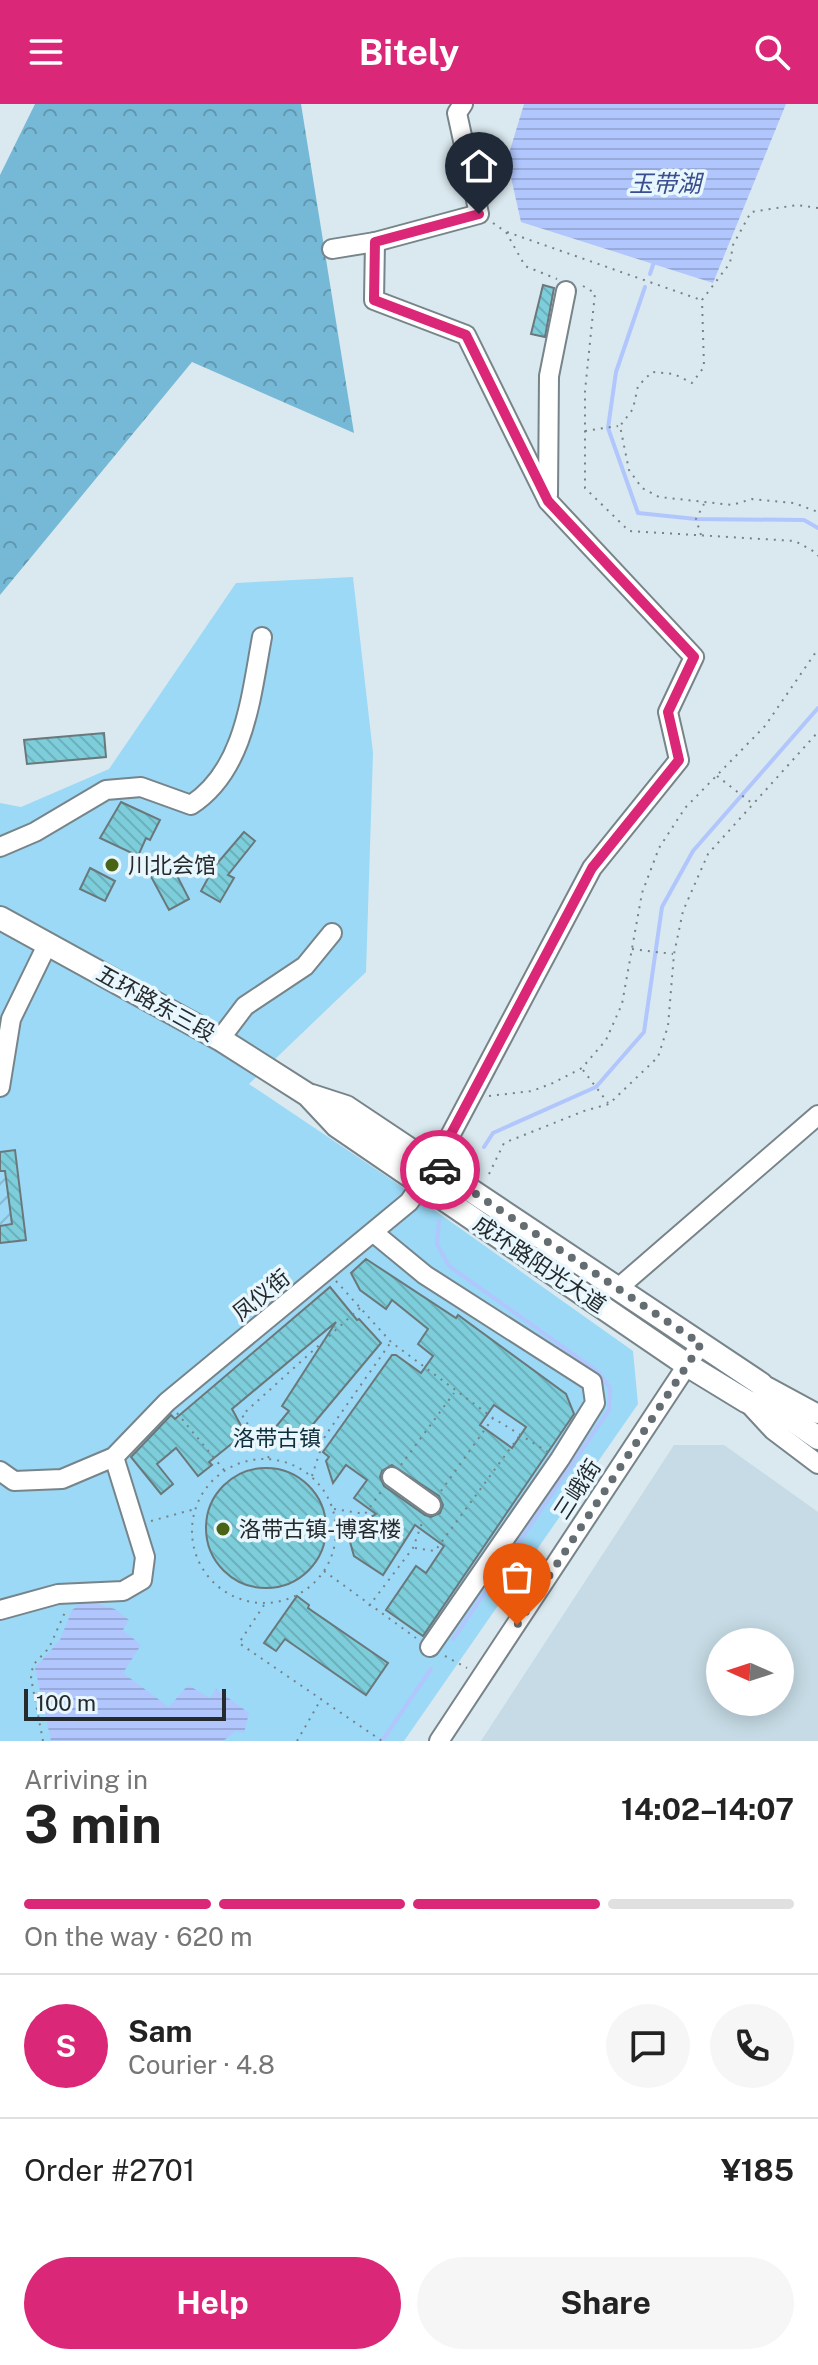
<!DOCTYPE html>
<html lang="en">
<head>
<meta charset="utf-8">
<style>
	:root { --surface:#fff; --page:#f6f6f6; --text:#222; --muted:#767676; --line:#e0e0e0; --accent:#db2777 }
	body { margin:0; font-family:"Public Sans","Noto Sans SC",sans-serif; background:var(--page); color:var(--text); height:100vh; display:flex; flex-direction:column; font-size:30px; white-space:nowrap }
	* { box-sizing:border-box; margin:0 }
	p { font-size:26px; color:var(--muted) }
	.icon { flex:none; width:44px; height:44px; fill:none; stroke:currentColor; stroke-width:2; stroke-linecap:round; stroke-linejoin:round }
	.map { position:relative; height:1637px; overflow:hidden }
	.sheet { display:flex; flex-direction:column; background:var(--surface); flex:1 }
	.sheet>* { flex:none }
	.needle { width:52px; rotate:273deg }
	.fabs { position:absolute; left:706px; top:1524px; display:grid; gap:16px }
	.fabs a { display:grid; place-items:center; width:88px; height:88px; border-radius:50%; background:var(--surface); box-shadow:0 4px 20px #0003; font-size:40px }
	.scale { position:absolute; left:24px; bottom:20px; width:202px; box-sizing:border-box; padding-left:8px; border:4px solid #252a2d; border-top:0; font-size:22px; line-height:28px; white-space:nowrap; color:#252a2d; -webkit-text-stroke:6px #e8f6fd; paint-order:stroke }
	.pin { position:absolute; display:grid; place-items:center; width:68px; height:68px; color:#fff; margin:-82px -34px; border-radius:50% 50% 50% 0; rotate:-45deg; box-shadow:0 0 8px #0007 }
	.pin .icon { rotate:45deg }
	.courier { position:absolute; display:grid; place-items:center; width:80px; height:80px; margin:-40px; border:6px solid #db2777; border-radius:50%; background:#fff; color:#222; box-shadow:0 2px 10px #0007 }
	.headline em { font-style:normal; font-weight:700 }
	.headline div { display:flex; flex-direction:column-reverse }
	.headline { display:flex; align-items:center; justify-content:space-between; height:136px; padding:0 24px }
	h1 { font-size:52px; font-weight:700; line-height:60px }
	.bar { display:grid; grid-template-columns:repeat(4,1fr); gap:12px 8px; align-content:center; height:96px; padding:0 24px }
	.bar i { height:10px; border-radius:6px; background:var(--line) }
	.bar .on { background:var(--accent) }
	.bar p { grid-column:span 4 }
	.line { display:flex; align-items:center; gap:20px; padding:0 24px; border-top:2px solid var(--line) }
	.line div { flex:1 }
	.round { display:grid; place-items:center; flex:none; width:84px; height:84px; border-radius:42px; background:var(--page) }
	.primary-button { display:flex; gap:16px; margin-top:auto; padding:16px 24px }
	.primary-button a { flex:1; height:92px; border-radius:48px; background:var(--accent); color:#fff; font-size:32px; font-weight:700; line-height:92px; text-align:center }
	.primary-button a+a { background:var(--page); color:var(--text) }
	header { display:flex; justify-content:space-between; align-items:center; height:104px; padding:0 24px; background:var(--accent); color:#fff; font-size:36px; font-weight:700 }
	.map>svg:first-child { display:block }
</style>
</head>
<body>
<header><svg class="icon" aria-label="menu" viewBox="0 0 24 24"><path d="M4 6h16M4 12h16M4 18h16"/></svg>Bitely<svg class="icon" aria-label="search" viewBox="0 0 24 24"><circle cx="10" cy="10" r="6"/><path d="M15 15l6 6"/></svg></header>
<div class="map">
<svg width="818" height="1637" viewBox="0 0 818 1637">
	<defs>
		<pattern id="forest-crowns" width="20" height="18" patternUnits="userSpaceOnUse" patternTransform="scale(2)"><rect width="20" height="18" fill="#76b9d7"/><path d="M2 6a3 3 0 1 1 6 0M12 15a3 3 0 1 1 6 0" fill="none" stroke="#6197af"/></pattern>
		<pattern id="garden-furrows" width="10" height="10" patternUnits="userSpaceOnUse" patternTransform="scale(2)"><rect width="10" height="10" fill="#9bd9f6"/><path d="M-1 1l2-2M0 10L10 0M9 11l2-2" fill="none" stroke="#85bad3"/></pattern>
		<pattern id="water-rules" width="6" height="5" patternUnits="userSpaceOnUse" patternTransform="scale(2)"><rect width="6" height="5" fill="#b1c6fd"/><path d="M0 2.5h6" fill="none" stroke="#98aad9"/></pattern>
		<pattern id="building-back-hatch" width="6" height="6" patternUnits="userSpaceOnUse" patternTransform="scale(2)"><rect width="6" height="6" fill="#7dcdda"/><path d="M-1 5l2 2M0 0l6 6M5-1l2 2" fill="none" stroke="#6cb0bb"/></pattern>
	</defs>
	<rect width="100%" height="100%" fill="#dae9ef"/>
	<path fill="#c6dbe5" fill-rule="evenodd" d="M 674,1341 L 724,1341 L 818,1408 L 818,1637 L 481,1637 ZM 720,1538 L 780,1538 L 780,1598 L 720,1598 Z"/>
	<polygon fill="url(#forest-crowns)" points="35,0 301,0 354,329 192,258 0,491 0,71"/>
	<polygon fill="#9bd9f6" points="353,473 373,649 366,868 249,980 392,1076 633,1247 638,1300 404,1637 0,1637 0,699 21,703 109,665 236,479"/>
	<polygon fill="url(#garden-furrows)" points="4,1066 12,1120 0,1122 0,1067"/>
	<g fill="url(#water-rules)">
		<polygon points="524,0 786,0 713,179 521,118 507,56"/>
		<polygon points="86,1496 115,1505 129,1516 123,1526 141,1541 123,1569 169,1603 188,1581 210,1594 216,1585 249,1609 244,1629 236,1627 223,1637 51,1637 35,1564 60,1536 72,1506"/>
	</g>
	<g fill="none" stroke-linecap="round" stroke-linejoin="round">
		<g stroke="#b1c6fd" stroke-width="4">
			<polyline points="650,170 654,158"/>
			<polyline points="645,183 616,268 608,324 638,409 696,415 804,416 818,424"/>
			<polyline points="484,1043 493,1029 596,983 644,928 662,803 693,747 818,604"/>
			<polyline points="439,1117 437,1140 449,1162 598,1268 610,1284 609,1306 453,1535"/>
			<polyline points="382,1637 431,1565"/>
		</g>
	</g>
	<g fill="url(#building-back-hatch)" stroke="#6a787b" stroke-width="2" fill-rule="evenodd">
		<polygon points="543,181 554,184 545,233 531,230"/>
		<polygon points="104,629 106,653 27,660 24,636"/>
		<polygon points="121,698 160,716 150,736 146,734 138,752 100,734"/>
		<polygon points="244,728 255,737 228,771 234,774 220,798 201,787 214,763"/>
		<polygon points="169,756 189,795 169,806 148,767"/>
		<polygon points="90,764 115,777 105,797 80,785"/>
		<polygon points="15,1046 26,1136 0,1139 0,1122 12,1120 5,1067 0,1067 0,1048"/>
		<path d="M 366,1155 L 456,1214 L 458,1211 L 566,1290 L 574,1310 L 423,1532 L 386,1506 L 416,1462 L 426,1469 L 444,1442 L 415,1421 L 383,1471 L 354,1452 L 347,1427 L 376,1410 L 354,1394 L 367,1376 L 346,1361 L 333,1379 L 326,1357 L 329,1353 L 323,1348 L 392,1251 L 396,1251 L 421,1269 L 433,1252 L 418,1240 L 428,1225 L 392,1196 L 386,1205 L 360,1186 L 351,1169 ZM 494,1301 L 526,1323 L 512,1344 L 480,1321 ZM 392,1361 L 439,1392 L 443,1401 L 440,1409 L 431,1413 L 425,1411 L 384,1382 L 380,1373 L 382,1367 Z"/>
		<polygon points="330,1183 357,1216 359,1215 381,1239 309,1325 304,1321 286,1344 270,1330 289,1307 282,1302 336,1218 232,1305 245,1329 209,1358 212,1361 198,1372 176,1344 157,1360 173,1380 161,1390 131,1353 171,1311 175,1315"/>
		<circle cx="266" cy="1424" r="60"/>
		<polygon points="297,1492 309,1501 308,1504 388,1559 366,1591 285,1535 276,1547 264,1539"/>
	</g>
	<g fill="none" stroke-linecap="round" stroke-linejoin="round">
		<g stroke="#77848a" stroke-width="22">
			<g id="minor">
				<polyline points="332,145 375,138 479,110 457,9 463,0"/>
				<polyline points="548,391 549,272 566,187"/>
				<path d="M 0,743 L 35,728 L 106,686 L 141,683 L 191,701 C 245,666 251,592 262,533"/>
				<polyline points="220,935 245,902 305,862 332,829"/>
				<polyline points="0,983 11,915 48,839"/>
				<polyline points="374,1129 425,1171 592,1278 595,1299 560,1355 430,1543"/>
				<polyline points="617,1185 818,1011"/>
				<polyline points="768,1283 818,1310"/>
				<polyline points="748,1299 773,1326 818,1360"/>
				<polyline points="0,1367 14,1377 62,1375 114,1353 167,1298 409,1098 434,1062 592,764 679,656 668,608 694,553 548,397 466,231 374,196 375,138"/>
				<polyline points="392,1373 431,1401"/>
				<polyline points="0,1506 58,1490 123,1487 142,1476 145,1453 114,1353"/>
				<polyline points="439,1637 701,1240"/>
			</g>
		</g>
		<g stroke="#77848a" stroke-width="26">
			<g id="major">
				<polyline points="0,814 220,935 308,991 337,1022 687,1261 746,1297 792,1316 818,1334"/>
				<polyline points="312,992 346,1003 761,1280 789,1312"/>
			</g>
		</g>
		<g stroke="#788286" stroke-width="2" stroke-dasharray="2 6" stroke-linecap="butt">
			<polyline points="818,104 797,101 751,108 733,141 730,159 702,196 704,263 692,279 674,270 652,268 638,282 633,305 620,322 629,366 642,384 659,393 732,401 752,395 794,399 818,408"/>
			<polyline points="493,119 506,128 525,162 557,175"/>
			<polyline points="507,128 701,196"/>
			<polyline points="583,182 595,189 585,287 585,384 629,427 795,437 815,448 818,452"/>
			<polyline points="585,327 618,322"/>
			<polyline points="701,431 696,415 704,400"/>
			<polyline points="717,672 753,700"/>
			<polyline points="632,845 673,850"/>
			<polyline points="583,966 608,999"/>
			<polyline points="489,992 532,987 553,979 582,964 606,936 622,900 642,789 659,744 685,704 765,622 818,545"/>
			<polyline points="489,1070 504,1039 584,1007 609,1000 658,953 668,922 674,850 683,807 708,750 818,628"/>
			<polyline points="336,1177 391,1238 493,1314 548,1348"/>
			<polyline points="177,1309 224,1366"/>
			<polyline points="269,1354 242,1311 360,1204"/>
			<circle cx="264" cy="1427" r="72"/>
			<polyline points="401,1361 454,1289"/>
			<polyline points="312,1372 325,1332 391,1238"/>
			<polyline points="441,1387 493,1314"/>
			<polyline points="334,1405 365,1410 383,1385"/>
			<polyline points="151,1417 195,1405"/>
			<polyline points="415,1444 435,1447 520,1331"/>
			<polyline points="324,1467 416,1534"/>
			<polyline points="264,1501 239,1539 382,1637"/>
			<polyline points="369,1502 413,1444 423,1416"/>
			<polyline points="445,1552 467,1564"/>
			<polyline points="43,1637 31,1574 33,1561 49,1544 66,1506"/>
			<polyline points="297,1637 320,1597"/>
		</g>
		<use href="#minor" stroke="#fff" stroke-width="18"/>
		<use href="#major" stroke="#fff" stroke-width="22"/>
	</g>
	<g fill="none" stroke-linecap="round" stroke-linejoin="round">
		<polyline stroke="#646d71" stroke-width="8" stroke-dasharray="0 14.4" points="440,1066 701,1240 517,1521"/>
		<polyline stroke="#db2777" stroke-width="10" points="440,1066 434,1062 592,764 679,656 668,608 694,553 548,397 466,231 374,196 375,138 479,110"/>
	</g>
	<g fill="#496415" stroke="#e8f6fd" stroke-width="3">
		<circle cx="112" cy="761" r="8"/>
		<circle cx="223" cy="1425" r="8"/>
	</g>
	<g text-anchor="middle" stroke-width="7" stroke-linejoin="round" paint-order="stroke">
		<g font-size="22" fill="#252a2d" stroke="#e8f6fd" text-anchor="start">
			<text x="128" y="769">川北会馆</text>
			<text x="239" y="1433">洛带古镇-博客楼</text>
		</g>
		<g font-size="22" fill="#252a2d" stroke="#e8f6fd">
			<text transform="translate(156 899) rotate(29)" y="8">五环路东三段</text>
			<text transform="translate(540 1160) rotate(34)" y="8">成环路阳光大道</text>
			<text transform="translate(261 1191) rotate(-39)" y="8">凤仪街</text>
			<text transform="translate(577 1385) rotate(-57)" y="8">三峨街</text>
		</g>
		<g font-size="22" fill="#0e2e3b" stroke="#e8f6fd">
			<text x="277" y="1342">洛带古镇</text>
		</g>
		<g font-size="24" font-style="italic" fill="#394d8f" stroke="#e8f6fd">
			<text x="665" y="88">玉带湖</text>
		</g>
	</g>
</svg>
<div class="fabs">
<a><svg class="needle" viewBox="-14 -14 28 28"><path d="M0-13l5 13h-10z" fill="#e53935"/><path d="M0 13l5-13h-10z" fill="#767676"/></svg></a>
</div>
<div class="scale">100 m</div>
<div class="pin" style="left:517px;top:1521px;background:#ea580c"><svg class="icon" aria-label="bag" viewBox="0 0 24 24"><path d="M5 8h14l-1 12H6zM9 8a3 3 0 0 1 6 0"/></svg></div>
<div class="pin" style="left:479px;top:110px;background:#1f2937"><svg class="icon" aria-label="home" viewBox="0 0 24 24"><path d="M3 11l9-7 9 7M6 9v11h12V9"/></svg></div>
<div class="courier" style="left:440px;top:1066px"><svg class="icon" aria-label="car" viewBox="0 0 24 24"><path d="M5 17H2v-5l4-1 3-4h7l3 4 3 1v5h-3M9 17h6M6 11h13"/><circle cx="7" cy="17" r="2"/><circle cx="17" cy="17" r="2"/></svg></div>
</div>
<section class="sheet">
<div class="headline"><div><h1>3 min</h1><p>Arriving in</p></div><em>14:02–14:07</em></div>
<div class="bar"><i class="on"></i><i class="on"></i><i class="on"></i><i></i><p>On the way · 620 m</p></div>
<div class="line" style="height:144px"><b class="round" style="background:var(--accent);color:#fff">S</b><div><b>Sam</b><p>Courier · 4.8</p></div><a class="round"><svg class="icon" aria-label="chat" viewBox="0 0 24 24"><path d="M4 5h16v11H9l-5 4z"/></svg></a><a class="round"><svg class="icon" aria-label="phone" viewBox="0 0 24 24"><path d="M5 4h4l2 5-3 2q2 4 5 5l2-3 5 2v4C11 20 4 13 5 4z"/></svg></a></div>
<div class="line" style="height:104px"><div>Order #2701</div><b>¥185</b></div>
<div class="primary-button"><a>Help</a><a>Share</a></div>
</section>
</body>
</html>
